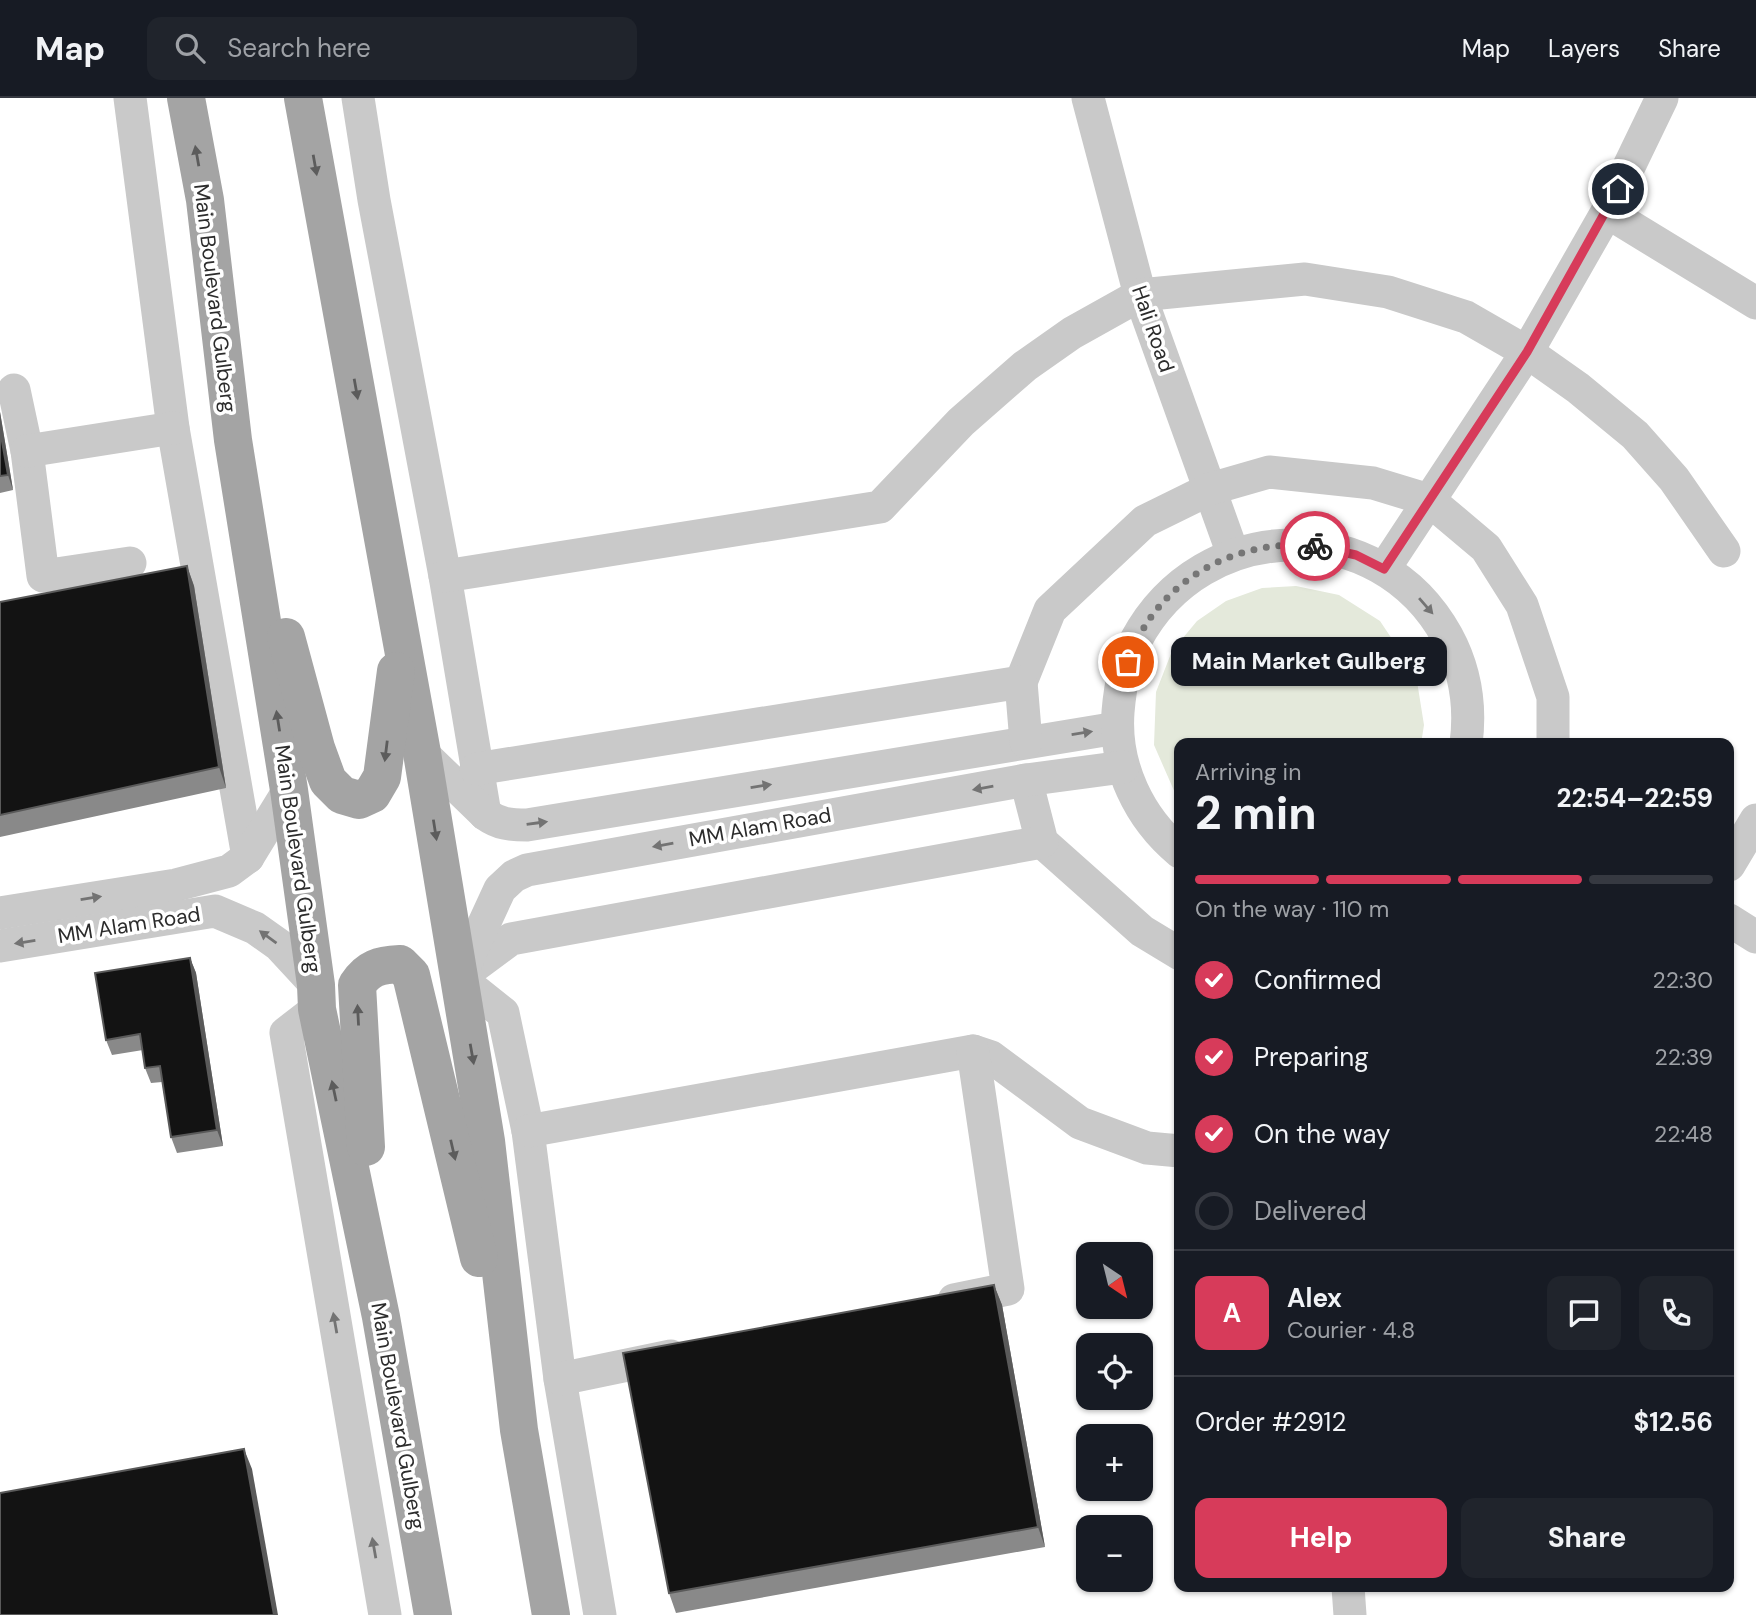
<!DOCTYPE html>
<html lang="en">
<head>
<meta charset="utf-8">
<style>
	:root { --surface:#171b24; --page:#20242c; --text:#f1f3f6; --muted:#9ea1a6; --line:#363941; --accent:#d73b5a }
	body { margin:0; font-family:"DM Sans",sans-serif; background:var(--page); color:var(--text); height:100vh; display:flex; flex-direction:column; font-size:26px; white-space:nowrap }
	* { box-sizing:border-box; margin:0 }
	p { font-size:23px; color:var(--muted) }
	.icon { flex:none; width:38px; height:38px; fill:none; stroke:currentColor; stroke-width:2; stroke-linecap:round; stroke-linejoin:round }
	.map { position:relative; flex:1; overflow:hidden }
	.details { position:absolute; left:1174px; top:640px; width:560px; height:854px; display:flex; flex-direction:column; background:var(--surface); border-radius:14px; box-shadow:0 2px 5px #0004 }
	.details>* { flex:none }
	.needle { width:46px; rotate:145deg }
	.fabs { position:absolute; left:1076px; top:1144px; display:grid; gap:14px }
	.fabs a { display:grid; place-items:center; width:77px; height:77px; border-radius:14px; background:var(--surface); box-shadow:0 2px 5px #0004; font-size:35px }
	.pin { position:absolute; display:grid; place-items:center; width:60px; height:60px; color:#fff; margin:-30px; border:4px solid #fff; border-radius:50%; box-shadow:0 2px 7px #0007 }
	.courier { position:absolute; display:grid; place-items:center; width:70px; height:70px; margin:-35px; border:5px solid #d73b5a; border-radius:50%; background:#fff; color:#222; box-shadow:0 2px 9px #0007 }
	.bubble { position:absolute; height:49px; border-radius:14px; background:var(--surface); box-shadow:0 2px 5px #0004; font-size:23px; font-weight:700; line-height:49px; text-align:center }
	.head em { font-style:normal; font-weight:700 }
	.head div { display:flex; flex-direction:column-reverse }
	.head { display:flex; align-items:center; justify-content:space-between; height:119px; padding:0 21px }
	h1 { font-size:46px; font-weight:700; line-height:52px }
	.bar { display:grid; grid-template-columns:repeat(4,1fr); gap:10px 7px; align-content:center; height:84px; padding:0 21px }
	.bar i { height:9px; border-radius:5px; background:var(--line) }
	.bar .selected { background:var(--accent) }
	.bar p { grid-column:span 4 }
	.line { display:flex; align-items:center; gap:18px; padding:0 21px; border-top:2px solid var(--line) }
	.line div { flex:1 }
	.round { display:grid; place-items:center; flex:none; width:74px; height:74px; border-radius:14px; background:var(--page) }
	ol { padding:0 21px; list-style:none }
	li { display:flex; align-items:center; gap:21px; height:77px }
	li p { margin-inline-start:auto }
	li .icon { padding:7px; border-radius:50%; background:var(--accent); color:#fff; stroke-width:4 }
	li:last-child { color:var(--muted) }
	li i { width:38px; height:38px; border:4px solid var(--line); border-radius:50% }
	.button { display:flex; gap:14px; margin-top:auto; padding:14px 21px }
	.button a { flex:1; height:80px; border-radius:14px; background:var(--accent); color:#fff; font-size:28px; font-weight:700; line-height:80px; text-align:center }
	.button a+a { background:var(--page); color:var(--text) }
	header { display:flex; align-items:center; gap:42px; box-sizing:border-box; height:98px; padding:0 35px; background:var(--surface); border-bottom:2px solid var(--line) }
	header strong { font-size:33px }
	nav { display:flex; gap:38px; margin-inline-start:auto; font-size:24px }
	.search { width:490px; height:63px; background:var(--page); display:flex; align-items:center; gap:18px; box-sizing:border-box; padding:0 24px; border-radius:14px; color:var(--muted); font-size:26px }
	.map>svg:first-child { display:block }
</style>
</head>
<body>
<header>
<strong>Map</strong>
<div class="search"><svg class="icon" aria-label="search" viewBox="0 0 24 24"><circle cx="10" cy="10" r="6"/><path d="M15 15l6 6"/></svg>Search here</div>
<nav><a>Map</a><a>Layers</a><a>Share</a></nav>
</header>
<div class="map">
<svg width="1756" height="1517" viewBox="0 0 1756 1517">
	<rect width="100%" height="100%" fill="#fff"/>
	<polygon fill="#e4e9db" points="1296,488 1339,497 1380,523 1416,577 1424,627 1421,646 1180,646 1179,704 1154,647 1156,594 1172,553 1197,523 1226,503 1262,490"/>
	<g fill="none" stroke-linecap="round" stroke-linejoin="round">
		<g stroke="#c9c9c9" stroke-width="33">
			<polyline points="130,0 173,330 248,759"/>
			<polyline points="358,0 374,102 445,478 485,716"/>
			<polyline points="1088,0 1140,197 1233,456"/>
			<polyline points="1607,114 1756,205"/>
			<polyline points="14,292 27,353 43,478 130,465"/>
			<polyline points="27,353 173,330"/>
			<polyline points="1384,471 1527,254 1607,114 1662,0"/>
			<polyline points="445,478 880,409 961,324 1025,268 1072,235 1140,197 1305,181 1388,194 1466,219 1527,254 1578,290 1635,337 1674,381 1724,453"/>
			<polyline points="1021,584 1050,512 1145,423 1210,391 1269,374 1373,385 1429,402 1486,450 1522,507 1553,599 1553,646"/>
			<path d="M 422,655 L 485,716 C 499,726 510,727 527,727 L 1117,630"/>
			<polyline points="476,671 1021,584 1026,644"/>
			<polyline points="1026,682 1042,744 1142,833 1180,856"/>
			<path d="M 1180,754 C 1139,720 1114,668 1118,614 C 1120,590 1124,564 1136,542 C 1202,418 1379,414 1447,538 C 1465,571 1471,608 1466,646"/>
			<polyline points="1729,767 1756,722"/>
			<polyline points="0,815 176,787 229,773 248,759 289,692"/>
			<polyline points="1729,822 1756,839"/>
			<polyline points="0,848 215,813 255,830 279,847 316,887"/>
			<polyline points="461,878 511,841 1042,744"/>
			<polyline points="459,880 500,791 514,778 527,772 1026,682 1123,669"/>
			<polyline points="459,880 503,915 528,1033 560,1281 600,1517"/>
			<polyline points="317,911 286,935 385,1517"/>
			<polyline points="528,1033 973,953 991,959 1080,1025 1147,1050 1180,1053"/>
			<polyline points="954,1202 1008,1191 973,953"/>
			<polyline points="560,1281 671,1258"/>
			<polyline points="1348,1489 1350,1517"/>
		</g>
		<g stroke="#a4a4a4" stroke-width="38">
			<polyline points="186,0 205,102 233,342 289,692 316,887 317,911 381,1219 433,1517"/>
			<polyline points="303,0 422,655 486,1043 519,1332 551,1517"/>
			<polyline points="286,539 316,650 328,683 342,697 359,702 372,696 382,679 396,573"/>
			<path d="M 366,1049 L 357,887 C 368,870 379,867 400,866 L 411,877 L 479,1160"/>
		</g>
	</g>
	<g fill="#898989">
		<polygon points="0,314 13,392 0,395"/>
		<polygon points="187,468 194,488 226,690 0,739 0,504"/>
		<polygon points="190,860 196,875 223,1048 177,1055 171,1039 162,984 151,985 145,970 143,952 112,957 106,942"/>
		<polygon points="994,1187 1002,1207 1045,1449 676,1515 669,1495"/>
	</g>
	<g fill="#5a5a5a">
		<polygon points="0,314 13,392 8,377 0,332"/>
		<polygon points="187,468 194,488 226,690 219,669"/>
		<polygon points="190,860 196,875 223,1048 217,1032"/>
		<polygon points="994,1187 1002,1207 1045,1449 1038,1429"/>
		<polygon points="244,1351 252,1371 278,1517 274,1517"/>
	</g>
	<g fill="#131313" stroke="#5a5a5a" stroke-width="2">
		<polygon points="0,332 8,377 0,378"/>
		<polygon points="187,468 219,669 0,717 0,504"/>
		<polygon points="190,860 217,1032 171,1039 160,968 145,970 140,936 106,942 95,875"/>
		<polygon points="994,1187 1038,1429 669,1495 623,1255"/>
		<polygon points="244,1351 274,1517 0,1517 0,1395"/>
	</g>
	<defs><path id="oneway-solid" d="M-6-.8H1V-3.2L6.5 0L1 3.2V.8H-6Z" transform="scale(1.75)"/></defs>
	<g fill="#5c5c5c">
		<use href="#oneway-solid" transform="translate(197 58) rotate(-100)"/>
		<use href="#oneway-solid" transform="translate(315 67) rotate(80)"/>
		<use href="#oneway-solid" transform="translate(356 291) rotate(80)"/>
		<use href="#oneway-solid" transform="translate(278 623) rotate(-99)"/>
		<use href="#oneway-solid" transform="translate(386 653) rotate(97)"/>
		<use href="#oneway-solid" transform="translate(435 732) rotate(81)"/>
		<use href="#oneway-solid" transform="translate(358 917) rotate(-93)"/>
		<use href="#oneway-solid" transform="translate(472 956) rotate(80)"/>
		<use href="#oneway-solid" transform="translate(334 993) rotate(-102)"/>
		<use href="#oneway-solid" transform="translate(453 1052) rotate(77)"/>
	</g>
	<g fill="#737373">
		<use href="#oneway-solid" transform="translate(1426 508) rotate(49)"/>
		<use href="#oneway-solid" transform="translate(1082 635) rotate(-9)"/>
		<use href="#oneway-solid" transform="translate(761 688) rotate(-9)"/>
		<use href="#oneway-solid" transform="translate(983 690) rotate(170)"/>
		<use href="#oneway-solid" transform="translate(537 725) rotate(-8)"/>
		<use href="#oneway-solid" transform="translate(663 747) rotate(170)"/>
		<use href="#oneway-solid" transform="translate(91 800) rotate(-9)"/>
		<use href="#oneway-solid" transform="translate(268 839) rotate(-144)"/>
		<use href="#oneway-solid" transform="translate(25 844) rotate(171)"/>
		<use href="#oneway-solid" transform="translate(335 1225) rotate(-100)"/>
		<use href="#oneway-solid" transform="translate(374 1450) rotate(-100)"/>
	</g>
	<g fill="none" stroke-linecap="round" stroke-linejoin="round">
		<path stroke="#767676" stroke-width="7" stroke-dasharray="0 12.6" d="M 1128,564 C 1155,484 1233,440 1315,448"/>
		<polyline stroke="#d73b5a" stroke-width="9" points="1315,448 1356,457 1384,471 1527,254 1618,91"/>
	</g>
	<g text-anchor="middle" stroke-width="7" stroke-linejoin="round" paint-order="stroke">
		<g font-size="21" fill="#2c2c2c" stroke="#fff">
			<text transform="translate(215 200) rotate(83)" y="7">Main Boulevard Gulberg</text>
			<text transform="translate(1153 231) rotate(71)" y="7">Hali Road</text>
			<text transform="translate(760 729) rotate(-10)" y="7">MM Alam Road</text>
			<text transform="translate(298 761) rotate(82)" y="7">Main Boulevard Gulberg</text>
			<text transform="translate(129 827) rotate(-9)" y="7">MM Alam Road</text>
			<text transform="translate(398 1318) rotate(80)" y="7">Main Boulevard Gulberg</text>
		</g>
	</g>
</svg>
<div class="fabs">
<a><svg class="needle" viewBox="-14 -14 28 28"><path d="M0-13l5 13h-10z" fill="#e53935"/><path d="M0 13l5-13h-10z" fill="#9ea1a6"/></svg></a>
<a><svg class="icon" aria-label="locate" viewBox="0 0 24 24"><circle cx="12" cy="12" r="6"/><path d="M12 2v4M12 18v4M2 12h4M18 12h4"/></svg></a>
<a>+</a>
<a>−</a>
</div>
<div class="pin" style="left:1128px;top:564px;background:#ea580c"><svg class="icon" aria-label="bag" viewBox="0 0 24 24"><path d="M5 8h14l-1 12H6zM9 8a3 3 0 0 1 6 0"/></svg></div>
<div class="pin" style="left:1618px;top:91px;background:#1f2937"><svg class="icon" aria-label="home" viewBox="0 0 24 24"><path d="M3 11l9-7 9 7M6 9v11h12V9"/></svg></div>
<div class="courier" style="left:1315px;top:448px"><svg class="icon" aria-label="bike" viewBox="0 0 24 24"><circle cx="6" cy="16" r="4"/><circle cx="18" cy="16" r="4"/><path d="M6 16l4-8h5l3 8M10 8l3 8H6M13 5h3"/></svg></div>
<div class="bubble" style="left:1171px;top:539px;width:276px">Main Market Gulberg</div>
<section class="details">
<div class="head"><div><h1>2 min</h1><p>Arriving in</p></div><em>22:54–22:59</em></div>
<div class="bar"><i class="selected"></i><i class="selected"></i><i class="selected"></i><i></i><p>On the way · 110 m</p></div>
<ol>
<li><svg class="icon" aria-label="check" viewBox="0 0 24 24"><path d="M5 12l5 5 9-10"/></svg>Confirmed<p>22:30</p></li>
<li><svg class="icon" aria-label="check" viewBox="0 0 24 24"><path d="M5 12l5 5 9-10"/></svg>Preparing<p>22:39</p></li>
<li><svg class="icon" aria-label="check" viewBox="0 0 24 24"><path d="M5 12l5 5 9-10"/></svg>On the way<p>22:48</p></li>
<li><i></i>Delivered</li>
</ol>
<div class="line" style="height:126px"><b class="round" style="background:var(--accent);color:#fff">A</b><div><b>Alex</b><p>Courier · 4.8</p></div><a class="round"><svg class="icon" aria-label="chat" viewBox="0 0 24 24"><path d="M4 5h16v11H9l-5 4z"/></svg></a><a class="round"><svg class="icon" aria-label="phone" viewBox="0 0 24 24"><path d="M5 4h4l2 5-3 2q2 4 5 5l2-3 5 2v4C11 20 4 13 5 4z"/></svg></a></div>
<div class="line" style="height:91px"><div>Order #2912</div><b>$12.56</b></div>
<div class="button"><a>Help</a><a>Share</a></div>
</section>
</div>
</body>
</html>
